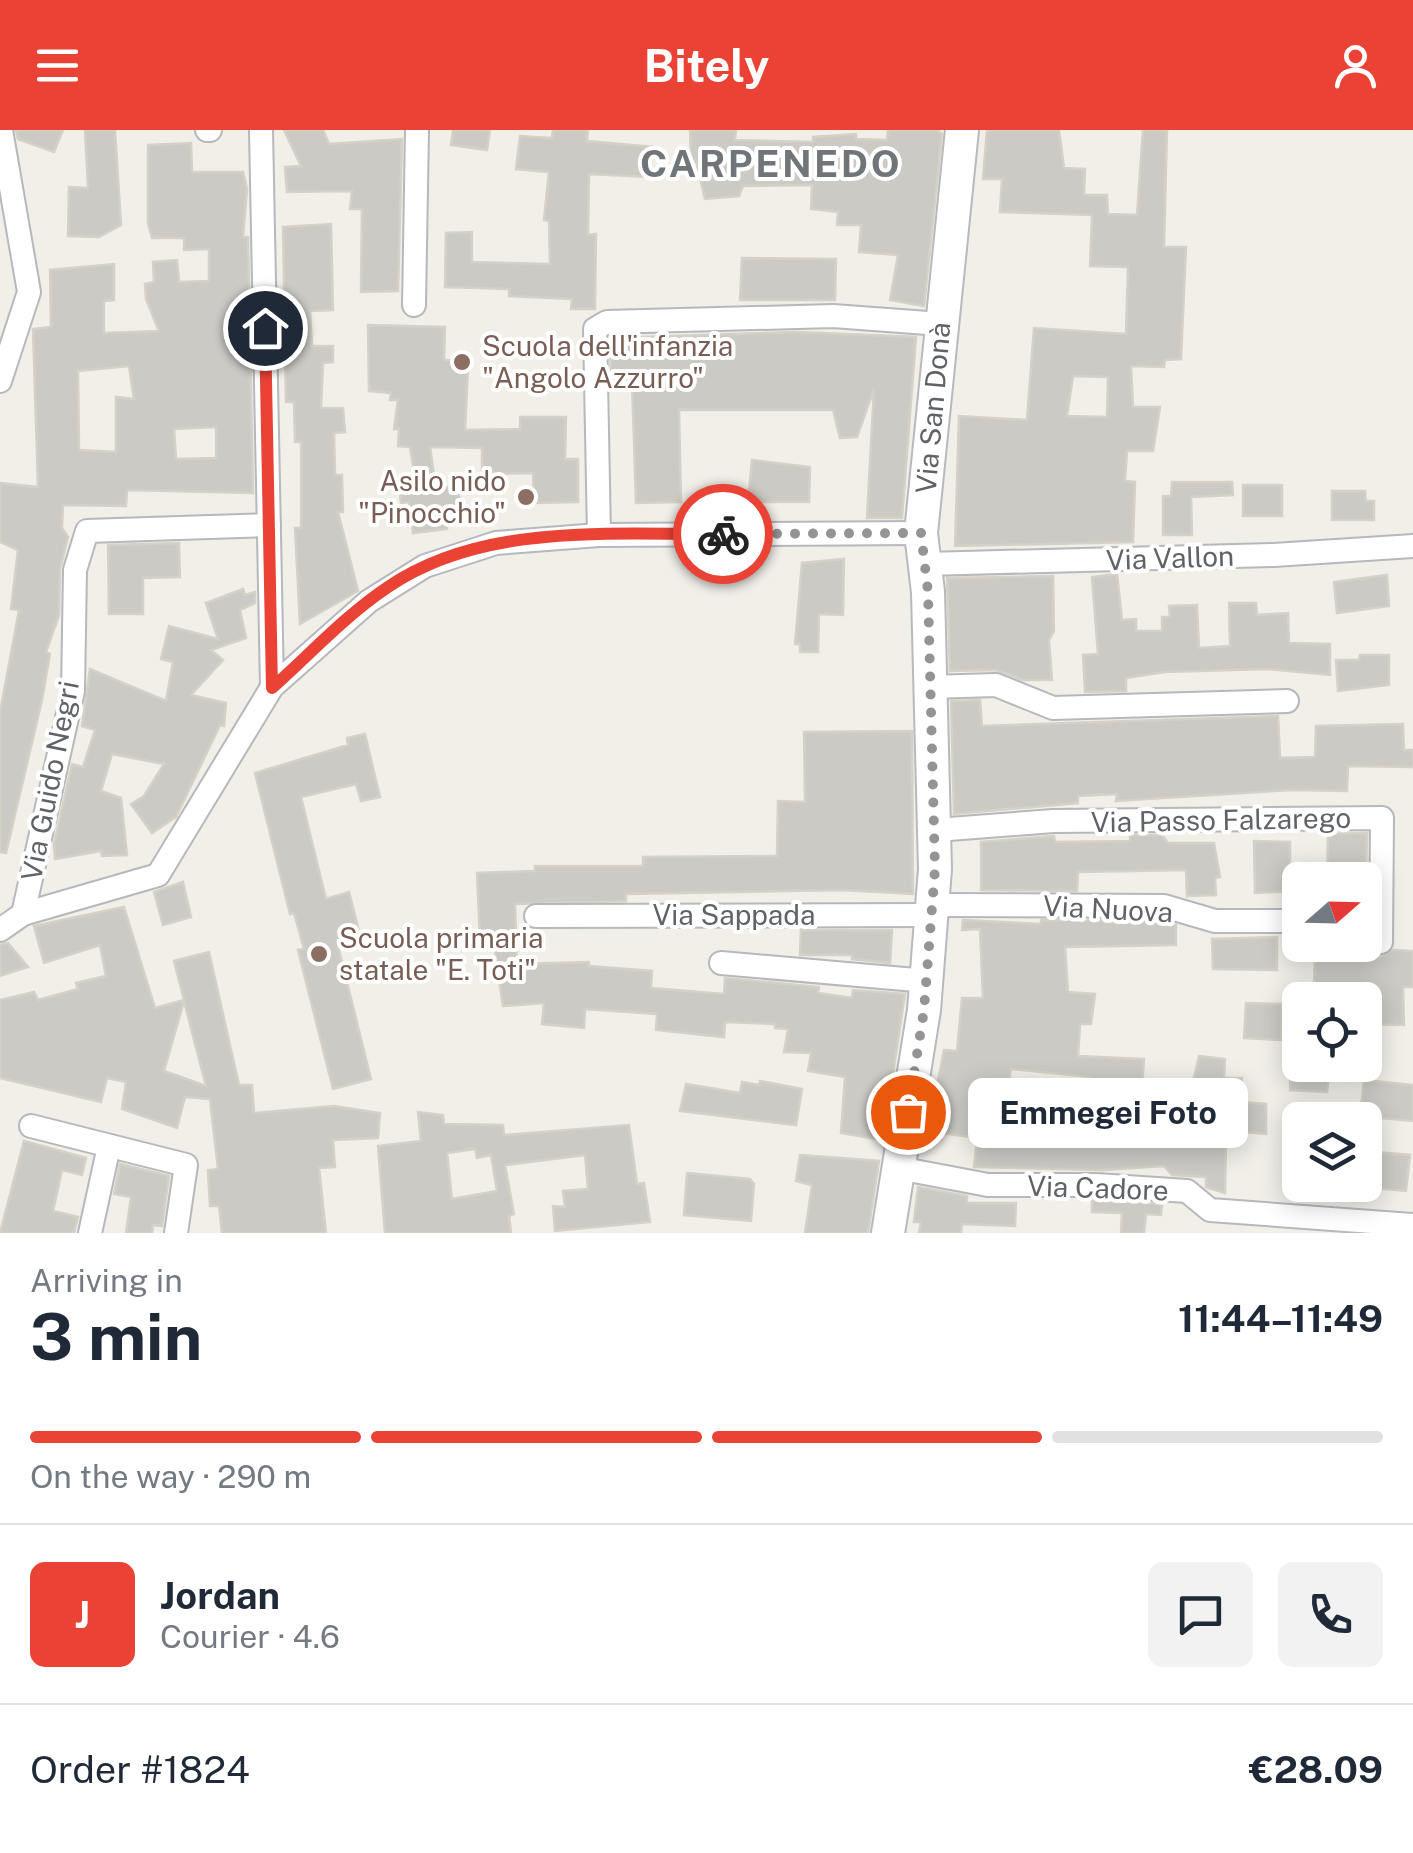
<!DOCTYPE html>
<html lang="en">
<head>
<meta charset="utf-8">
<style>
	:root { --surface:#fff; --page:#f2f2f3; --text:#1f2937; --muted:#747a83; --line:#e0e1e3; --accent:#ea4335 }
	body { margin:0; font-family:"Public Sans",sans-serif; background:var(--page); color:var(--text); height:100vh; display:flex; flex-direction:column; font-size:38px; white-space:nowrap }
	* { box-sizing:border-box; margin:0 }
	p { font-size:32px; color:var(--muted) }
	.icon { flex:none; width:55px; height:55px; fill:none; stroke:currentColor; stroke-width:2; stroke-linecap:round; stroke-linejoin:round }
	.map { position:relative; height:1103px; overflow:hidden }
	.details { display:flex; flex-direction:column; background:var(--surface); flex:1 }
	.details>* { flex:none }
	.needle { width:65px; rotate:70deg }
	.controls { position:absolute; left:1282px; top:732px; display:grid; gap:20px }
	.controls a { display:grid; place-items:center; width:100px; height:100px; border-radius:15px; background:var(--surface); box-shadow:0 5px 25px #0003; font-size:50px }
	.pin { position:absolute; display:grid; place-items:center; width:85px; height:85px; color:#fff; margin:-42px; border:5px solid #fff; border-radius:50%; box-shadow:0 2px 10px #0007 }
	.courier { position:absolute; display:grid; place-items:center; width:100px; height:100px; margin:-50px; border:8px solid #ea4335; border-radius:50%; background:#fff; color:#222; box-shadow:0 2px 12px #0007 }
	.bubble { position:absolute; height:70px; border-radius:15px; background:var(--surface); box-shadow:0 5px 25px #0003; font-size:32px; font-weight:700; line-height:70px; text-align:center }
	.summary em { font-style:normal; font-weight:700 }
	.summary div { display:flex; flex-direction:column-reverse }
	.summary { display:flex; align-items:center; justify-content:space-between; height:170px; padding:0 30px }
	h1 { font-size:65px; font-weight:700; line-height:75px }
	.bar { display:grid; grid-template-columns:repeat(4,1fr); gap:15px 10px; align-content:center; height:120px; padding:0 30px }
	.bar i { height:12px; border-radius:8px; background:var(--line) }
	.bar .current { background:var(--accent) }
	.bar p { grid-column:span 4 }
	.line { display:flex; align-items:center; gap:25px; padding:0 30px; border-top:2px solid var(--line) }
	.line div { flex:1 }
	.round { display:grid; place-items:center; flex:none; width:105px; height:105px; border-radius:15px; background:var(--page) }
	header { display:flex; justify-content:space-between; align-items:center; height:130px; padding:0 30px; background:var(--accent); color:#fff; font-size:45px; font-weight:700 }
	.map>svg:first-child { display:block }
</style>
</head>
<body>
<header><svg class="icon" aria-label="menu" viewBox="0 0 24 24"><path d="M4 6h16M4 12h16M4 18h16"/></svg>Bitely<svg class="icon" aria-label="person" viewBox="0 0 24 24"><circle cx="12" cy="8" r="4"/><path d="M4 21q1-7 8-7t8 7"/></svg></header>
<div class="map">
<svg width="1413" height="1103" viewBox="0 0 1413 1103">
	<rect width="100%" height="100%" fill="#f1efe8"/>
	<g fill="#cccac5" stroke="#d6d1c6" stroke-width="2.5" fill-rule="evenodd">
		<polygon points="16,0 63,0 54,22 18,9"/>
		<polygon points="85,0 115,0 121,95 99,107 68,106 69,57 88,58"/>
		<polygon points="284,0 323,0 329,14 402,9 398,161 361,162 362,79 350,79 352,61 287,62 285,37 301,36"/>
		<polygon points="453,0 490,0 487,20 451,15"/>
		<polygon points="553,0 588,0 587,11 653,17 649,47 589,44 588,105 596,104 595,179 571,179 572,169 509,166 509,159 445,157 446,103 472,102 472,132 550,134 549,91 544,90 549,42 516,39 520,6 552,8"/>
		<polygon points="690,0 736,0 735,10 813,12 813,7 856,4 856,9 887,10 888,0 937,0 942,4 924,176 890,170 898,125 859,122 861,95 837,95 838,82 811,79 812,55 743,56 739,66 705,69 696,31 691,31"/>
		<path d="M 987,0 L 1059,0 L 1064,38 L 1085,39 L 1084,65 L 1107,65 L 1108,84 L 1137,85 L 1143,0 L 1167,0 L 1164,117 L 1186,117 L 1181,229 L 1165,230 L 1164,237 L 1131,236 L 1133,277 L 1160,277 L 1153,321 L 1127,321 L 1125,351 L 1135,352 L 1133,412 L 955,416 L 959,286 L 1027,290 L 1034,198 L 1126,204 L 1128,137 L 1090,136 L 1092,85 L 1000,82 L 1002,49 L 983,49 ZM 1073,246 L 1108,247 L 1107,287 L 1067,286 Z"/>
		<path d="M 191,13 L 192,42 L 243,42 L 247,59 L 243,107 L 248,107 L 253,363 L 127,360 L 126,376 L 63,375 L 62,398 L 68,407 L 60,439 L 59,485 L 46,522 L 50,524 L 42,570 L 6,723 L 0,722 L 0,583 L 19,480 L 11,479 L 18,420 L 0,412 L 0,353 L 38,357 L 33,199 L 51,197 L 50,140 L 114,134 L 114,170 L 104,171 L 104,203 L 159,201 L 146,169 L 145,154 L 154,152 L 153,132 L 177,130 L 179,152 L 209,151 L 209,119 L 184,120 L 184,108 L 152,108 L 148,93 L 148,15 ZM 129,236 L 134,269 L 116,267 L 116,322 L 79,320 L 78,241 ZM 216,297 L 216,328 L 176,329 L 174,299 Z"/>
		<polygon points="331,94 333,180 310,181 312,216 333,216 333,232 323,233 321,278 343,278 345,302 334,303 335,345 342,345 343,382 338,382 358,461 300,494 295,398 301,398 301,312 295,312 294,272 286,272 283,97"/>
		<polygon points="742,128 836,129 835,170 740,170"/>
		<polygon points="368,195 445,197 444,230 463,230 462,239 468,238 465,300 520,299 520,287 566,287 565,329 578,329 578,372 534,373 533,343 482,344 482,318 430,317 436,359 457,356 462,379 447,382 447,399 413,403 409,372 401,373 399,356 416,353 410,317 398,316 399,299 394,299 398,270 390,270 391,263 369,261"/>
		<polygon points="797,202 916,207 902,388 867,388 874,259 857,307 840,308 833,280 679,280 681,372 636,373 632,250 611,249 610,208"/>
		<polygon points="752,330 810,337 809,372 748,372"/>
		<polygon points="1172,352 1232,352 1233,365 1191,367 1192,405 1163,405 1163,366 1171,366"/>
		<rect x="1243" y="355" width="39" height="31"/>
		<polygon points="1332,361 1365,361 1366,371 1374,371 1374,390 1332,390"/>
		<polygon points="179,413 180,447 143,448 143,484 109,484 108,415"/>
		<polygon points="844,429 843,485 819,484 818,522 800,522 800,514 795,514 802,433"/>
		<polygon points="1117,444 1122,490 1136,489 1136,501 1162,501 1162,487 1170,487 1169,476 1197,475 1199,518 1230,516 1229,473 1256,473 1257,485 1288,483 1289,513 1330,514 1330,545 1267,539 1165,542 1126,548 1126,561 1085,562 1083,525 1098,524 1092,447"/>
		<polygon points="1387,445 1389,476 1337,483 1334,452"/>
		<polygon points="1053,446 1054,501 1049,510 1052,550 1023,550 996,540 950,541 947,448"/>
		<polygon points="243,459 245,465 255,462 255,473 240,480 246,508 211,520 223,530 191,565 226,573 224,596 220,595 176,687 152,703 131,674 144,666 164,634 112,624 101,661 121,668 127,725 102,726 101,721 55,729 54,714 72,634 83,637 95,600 82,596 90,539 166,571 173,532 161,529 169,496 218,509 206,473"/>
		<polygon points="1360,525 1389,525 1389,555 1338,561 1336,530 1359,530"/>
		<polygon points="980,570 982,596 1278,586 1280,628 1315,627 1316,596 1403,594 1404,620 1413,620 1413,637 1348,636 1347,661 1291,660 1116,671 1117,664 1078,666 1078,673 954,684 951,571"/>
		<polygon points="912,601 913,764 843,760 626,764 626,771 515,774 517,834 589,832 589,836 652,841 651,858 724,864 725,848 819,857 818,863 852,868 853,860 905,864 883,1010 841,1003 845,947 808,941 811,923 784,922 788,899 775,898 775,894 725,892 724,907 656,900 657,884 585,879 584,898 542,894 544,873 503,876 493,808 480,809 477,743 535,741 535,736 643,736 643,727 777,726 778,671 805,672 804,602"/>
		<polygon points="365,604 380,667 361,671 356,654 301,667 326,769 349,762 361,809 338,816 371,949 333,959 298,820 304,819 294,783 290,784 255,643 348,615 347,608"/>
		<polygon points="1367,703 1366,750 1327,750 1328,704"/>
		<polygon points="1130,705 1162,705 1168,713 1214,713 1220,747 1215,748 1216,765 1187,766 1186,740 1078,742 1077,761 981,760 981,712 1054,706 1055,712 1130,711"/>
		<polygon points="1254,711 1290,712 1290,761 1255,763"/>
		<polygon points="183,752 191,787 163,795 154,762"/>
		<path d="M 124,777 L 155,878 L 184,870 L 174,831 L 209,822 L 239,955 L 252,955 L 254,983 L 334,976 L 380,983 L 378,1008 L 333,1010 L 335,1037 L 319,1038 L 326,1103 L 222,1103 L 219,1076 L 210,1076 L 208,1040 L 218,1039 L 210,969 L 185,967 L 177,998 L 122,979 L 126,952 L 107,948 L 101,972 L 0,948 L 0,870 L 34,862 L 38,870 L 78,859 L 76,853 L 106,846 L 100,815 L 44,833 L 34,796 ZM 184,871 L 206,956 L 164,941 Z"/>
		<path d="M 963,790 L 1041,794 L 1041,790 L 1162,791 L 1176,795 L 1176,815 L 1065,817 L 1068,862 L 1095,864 L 1091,894 L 1080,894 L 1078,926 L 1144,929 L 1141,970 L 1199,975 L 1197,1009 L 1226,1010 L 1225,1063 L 1206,1057 L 1206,1047 L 1172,1045 L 1164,1036 L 1102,1040 L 974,1037 L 977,1008 L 928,1001 L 944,920 L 957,921 L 962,868 L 983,868 L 980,799 L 962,800 ZM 1011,939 L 1092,947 L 1087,1001 L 1015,998 L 1019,977 L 1005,975 Z"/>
		<polygon points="801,800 892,800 890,833 852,829 852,825 800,825"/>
		<polygon points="1277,807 1277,840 1213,839 1212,809"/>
		<polygon points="8,813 28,837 0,846 0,815"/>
		<polygon points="1315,819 1368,819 1380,827 1393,820 1413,821 1413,857 1403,857 1404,895 1365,894 1365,870 1334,870 1333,856 1314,856"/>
		<polygon points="1246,873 1282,874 1281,910 1244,908"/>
		<polygon points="1199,926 1225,929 1224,948 1242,948 1240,972 1266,974 1266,1004 1234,1001 1236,972 1192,957"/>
		<polygon points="1290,935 1330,935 1327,962 1290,960"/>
		<polygon points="1364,950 1413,955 1413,991 1360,986"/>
		<polygon points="760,951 802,959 796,995 680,981 686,954 740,963 742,952 759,955"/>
		<path d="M 418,982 L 443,985 L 444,994 L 503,995 L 504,1005 L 629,995 L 637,1054 L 644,1053 L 650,1092 L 555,1101 L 553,1076 L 565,1077 L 563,1061 L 588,1059 L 585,1025 L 505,1035 L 514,1084 L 509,1086 L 511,1103 L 385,1103 L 378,1016 L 421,1011 ZM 475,1019 L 477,1028 L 491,1025 L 497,1061 L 452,1069 L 447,1023 Z"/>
		<polygon points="24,1011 86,1028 82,1045 62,1040 53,1081 78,1087 74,1103 0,1103"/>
		<polygon points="1365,1021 1410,1025 1406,1061 1365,1057"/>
		<polygon points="800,1025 879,1031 868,1103 805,1103 812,1055 796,1051"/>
		<polygon points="120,1034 169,1046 162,1096 153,1095 152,1103 126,1103 131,1067 114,1064"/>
		<polygon points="687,1043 750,1049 754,1054 751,1091 684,1085"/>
		<polygon points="918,1057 967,1066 967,1073 1016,1073 1015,1096 962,1094 961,1103 919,1103 921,1092 914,1092"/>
		<polygon points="1092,1070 1162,1074 1161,1085 1146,1084 1144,1103 1121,1103 1122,1083 1092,1082"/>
	</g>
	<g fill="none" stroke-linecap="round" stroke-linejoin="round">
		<g stroke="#b5b8bc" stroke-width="26">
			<g id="street">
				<polyline points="207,0 210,0"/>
				<polyline points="261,0 272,557"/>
				<polyline points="414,175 417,0"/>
				<polyline points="0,251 29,162 1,0"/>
				<polyline points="599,405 595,199 607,192 833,186 941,194"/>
				<polyline points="926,434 1274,425 1413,416"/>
				<polyline points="929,557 996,555 1053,578 1287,571"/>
				<polyline points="936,700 1053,691 1382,688 1381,812"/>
				<polyline points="933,775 1164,776 1215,791 1283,791"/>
				<polyline points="23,784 73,561 75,440 87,401 269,395"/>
				<polyline points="536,786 931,785"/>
				<polyline points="0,800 23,784 158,745 272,557 369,471 425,436 496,413 599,405 921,403"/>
				<polyline points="721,833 927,851"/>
				<polyline points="31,996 186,1035 176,1103"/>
				<polyline points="898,1038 988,1055 1096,1055 1187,1061 1210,1080 1413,1095"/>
				<polyline points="90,1103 109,1016"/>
			</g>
		</g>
		<g stroke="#b6babf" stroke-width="36">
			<polyline id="secondary" points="888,1103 924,880 935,739 928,462 921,403 962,0"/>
		</g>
		<use href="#street" stroke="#fff" stroke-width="22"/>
		<use href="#secondary" stroke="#fff" stroke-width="32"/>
	</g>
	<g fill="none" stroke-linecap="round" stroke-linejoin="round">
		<polyline stroke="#929495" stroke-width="10" stroke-dasharray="0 18" points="723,404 921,403 928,462 935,739 924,880 908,982"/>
		<path stroke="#ea4335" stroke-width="12" d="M 265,198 L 272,558 C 310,524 346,485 388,457 C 483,392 613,405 723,404"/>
	</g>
	<g fill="#8d6e63" stroke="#fff" stroke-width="4">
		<circle cx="462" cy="232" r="10"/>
		<circle cx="526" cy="367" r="10"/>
		<circle cx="319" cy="824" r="10"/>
	</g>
	<g text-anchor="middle" stroke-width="8" stroke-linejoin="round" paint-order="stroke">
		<g font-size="28" fill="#785e54" stroke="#fff" text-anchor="start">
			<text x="482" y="226">Scuola dell'infanzia<tspan x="482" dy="32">"Angolo Azzurro"</tspan></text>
			<text x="506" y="361" text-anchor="end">Asilo nido<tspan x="506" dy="32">"Pinocchio"</tspan></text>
			<text x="339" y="818">Scuola primaria<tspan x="339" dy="32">statale "E. Toti"</tspan></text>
		</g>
		<g font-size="28" fill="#5f6368" stroke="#fff">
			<text transform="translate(933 278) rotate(-85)" y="10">Via San Donà</text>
			<text transform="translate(1170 428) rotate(-2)" y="10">Via Vallon</text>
			<text transform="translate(50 651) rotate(-79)" y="10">Via Guido Negri</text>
			<text transform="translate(1221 690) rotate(-1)" y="10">Via Passo Falzarego</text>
			<text transform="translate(1108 779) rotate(3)" y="10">Via Nuova</text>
			<text x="734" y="795">Via Sappada</text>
			<text transform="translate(1098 1058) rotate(2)" y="10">Via Cadore</text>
		</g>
		<g font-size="38" font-weight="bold" letter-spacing="2.5" fill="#70757a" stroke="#fff">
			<text x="771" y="47">CARPENEDO</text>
		</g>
	</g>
</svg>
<div class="controls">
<a><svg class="needle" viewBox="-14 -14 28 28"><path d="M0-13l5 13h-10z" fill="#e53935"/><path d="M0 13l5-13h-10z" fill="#747a83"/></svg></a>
<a><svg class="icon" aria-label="locate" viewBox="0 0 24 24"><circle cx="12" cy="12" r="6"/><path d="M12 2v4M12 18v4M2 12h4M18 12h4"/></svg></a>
<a><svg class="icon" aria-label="layers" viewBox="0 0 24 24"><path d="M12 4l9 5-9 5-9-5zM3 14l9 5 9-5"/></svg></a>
</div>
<div class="pin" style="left:908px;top:982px;background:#ea580c"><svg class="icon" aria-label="bag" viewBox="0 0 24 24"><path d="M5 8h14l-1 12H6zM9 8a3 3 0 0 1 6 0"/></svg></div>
<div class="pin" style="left:265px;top:198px;background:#1f2937"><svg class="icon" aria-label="home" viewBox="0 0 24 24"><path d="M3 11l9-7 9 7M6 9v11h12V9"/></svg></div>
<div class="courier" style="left:723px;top:404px"><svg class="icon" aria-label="bike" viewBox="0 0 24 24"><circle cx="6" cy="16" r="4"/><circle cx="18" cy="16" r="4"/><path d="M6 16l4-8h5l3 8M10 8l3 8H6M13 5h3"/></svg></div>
<div class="bubble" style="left:968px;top:948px;width:280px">Emmegei Foto</div>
</div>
<section class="details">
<div class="summary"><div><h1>3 min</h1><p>Arriving in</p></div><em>11:44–11:49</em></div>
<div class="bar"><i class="current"></i><i class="current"></i><i class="current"></i><i></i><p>On the way · 290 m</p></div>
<div class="line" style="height:180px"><b class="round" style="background:var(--accent);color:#fff">J</b><div><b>Jordan</b><p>Courier · 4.6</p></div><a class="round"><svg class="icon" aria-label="chat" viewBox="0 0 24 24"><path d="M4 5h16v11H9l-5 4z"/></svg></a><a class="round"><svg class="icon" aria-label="phone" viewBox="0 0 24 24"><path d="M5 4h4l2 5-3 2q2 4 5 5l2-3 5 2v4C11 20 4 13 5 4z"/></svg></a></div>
<div class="line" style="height:130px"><div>Order #1824</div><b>€28.09</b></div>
</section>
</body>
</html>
